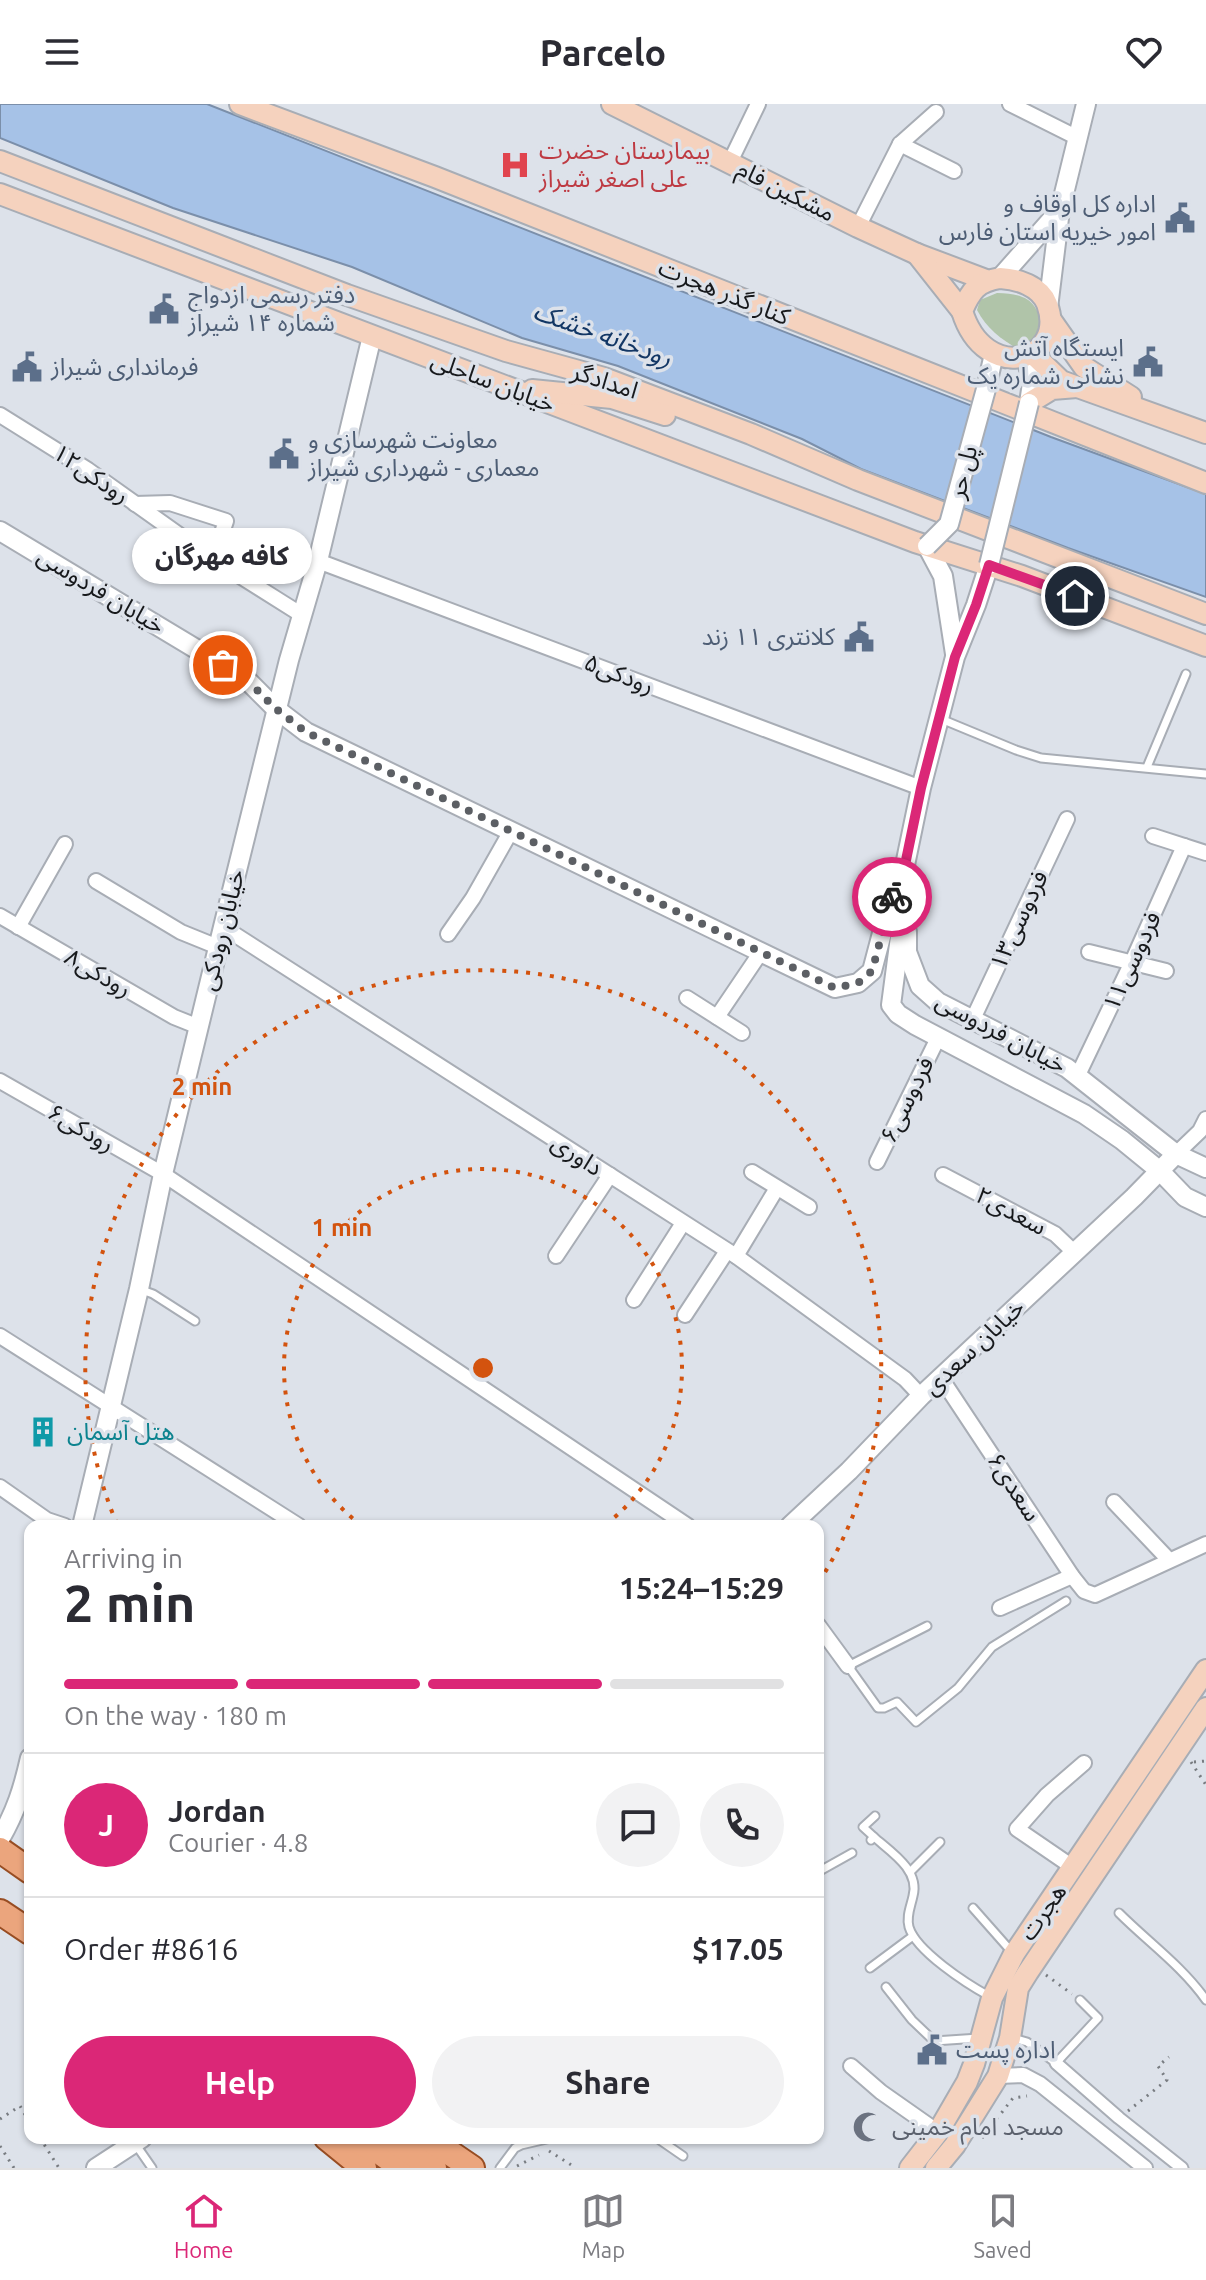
<!DOCTYPE html>
<html lang="en">
<head>
<meta charset="utf-8">
<style>
	:root { --surface:#fff; --page:#f2f2f3; --text:#2b2b33; --muted:#7c7c81; --line:#e1e1e2; --accent:#db2777 }
	body { margin:0; font-family:Ubuntu,"Noto Sans Arabic",sans-serif; background:var(--page); color:var(--text); height:100vh; display:flex; flex-direction:column; font-size:30px; white-space:nowrap }
	* { box-sizing:border-box; margin:0 }
	p { font-size:26px; color:var(--muted) }
	.icon { flex:none; width:44px; height:44px; fill:none; stroke:currentColor; stroke-width:2; stroke-linecap:round; stroke-linejoin:round }
	.map { position:relative; flex:1; overflow:hidden }
	.details { position:absolute; left:24px; top:1416px; width:800px; height:624px; display:flex; flex-direction:column; background:var(--surface); border-radius:16px; box-shadow:0 2px 6px #0004 }
	.details>* { flex:none }
	.pin { position:absolute; display:grid; place-items:center; width:68px; height:68px; color:#fff; margin:-34px; border:4px solid #fff; border-radius:50%; box-shadow:0 2px 8px #0007 }
	.courier { position:absolute; display:grid; place-items:center; width:80px; height:80px; margin:-40px; border:6px solid #db2777; border-radius:50%; background:#fff; color:#222; box-shadow:0 2px 10px #0007 }
	.bubble { position:absolute; height:56px; border-radius:28px; background:var(--surface); box-shadow:0 2px 6px #0004; font-size:26px; font-weight:700; line-height:56px; text-align:center }
	.headline em { font-style:normal; font-weight:700 }
	.headline div { display:flex; flex-direction:column-reverse }
	.headline { display:flex; align-items:center; justify-content:space-between; height:136px; padding:0 40px }
	h1 { font-size:52px; font-weight:700; line-height:60px }
	.bar { display:grid; grid-template-columns:repeat(4,1fr); gap:12px 8px; align-content:center; height:96px; padding:0 40px }
	.bar i { height:10px; border-radius:6px; background:var(--line) }
	.bar .current { background:var(--accent) }
	.bar p { grid-column:span 4 }
	.line { display:flex; align-items:center; gap:20px; padding:0 40px; border-top:2px solid var(--line) }
	.line div { flex:1 }
	.round { display:grid; place-items:center; flex:none; width:84px; height:84px; border-radius:42px; background:var(--page) }
	.primary-button { display:flex; gap:16px; margin-top:auto; padding:16px 40px }
	.primary-button a { flex:1; height:92px; border-radius:48px; background:var(--accent); color:#fff; font-size:32px; font-weight:700; line-height:92px; text-align:center }
	.primary-button a+a { background:var(--page); color:var(--text) }
	header { display:flex; justify-content:space-between; align-items:center; height:104px; padding:0 40px; background:var(--surface); font-size:36px; font-weight:700 }
	.dock { display:flex; justify-content:space-around; align-items:center; height:112px; border-top:2px solid var(--line); background:var(--surface); font-size:22px; color:var(--muted) }
	.dock a { display:grid; justify-items:center; gap:4px }
	.dock .current { color:var(--accent) }
	.map>svg:first-child { display:block }
</style>
</head>
<body>
<header><svg class="icon" aria-label="menu" viewBox="0 0 24 24"><path d="M4 6h16M4 12h16M4 18h16"/></svg>Parcelo<svg class="icon" aria-label="heart" viewBox="0 0 24 24"><path d="M12 20l-8-8c-3-5 5-10 8-4 3-6 11-1 8 4z"/></svg></header>
<div class="map">
<svg width="1206" height="2064" viewBox="0 0 1206 2064">
	<rect width="100%" height="100%" fill="#dde2ea"/>
	<path fill="#b0c4a9" d="M 997,189 C 1031,190 1038,199 1044,231 L 1020,246 C 1002,236 987,225 977,206 L 980,196 Z"/>
	<polygon fill="#a6c2e7" stroke="#7b8faa" stroke-width="2" points="0,0 207,0 1051,333 1206,390 1206,493 1068,444 861,365 802,335 618,262 522,234 352,163 173,104 0,34"/>
	<g fill="none" stroke-linecap="round" stroke-linejoin="round">
		<g stroke="#a8adb5" stroke-width="11">
			<g id="service">
				<polyline points="941,615 1016,646 1041,654 1206,670"/>
				<polyline points="1147,663 1186,570"/>
				<polyline points="139,1185 153,1190 195,1217"/>
				<polyline points="927,1522 848,1562 878,1604 884,1604 897,1598 916,1618 958,1584 992,1543 1066,1497"/>
				<polyline points="874,1733 863,1723 875,1712"/>
				<path d="M 871,1736 L 874,1733 C 891,1748 920,1766 913,1792 C 911,1802 906,1812 909,1823 C 916,1847 967,1880 989,1892"/>
				<polyline points="818,1768 852,1749"/>
				<polyline points="910,1768 940,1738"/>
				<polyline points="973,1804 1011,1847"/>
				<path d="M 1119,1809 C 1148,1838 1182,1862 1206,1896"/>
				<polyline points="870,1864 913,1832"/>
				<polyline points="886,1883 912,1916 934,1937 979,1934"/>
				<polyline points="1013,1934 1027,1938 1056,1959 1098,1914 1080,1896"/>
				<polyline points="657,2034 683,2052"/>
				<polyline points="136,2041 152,2064"/>
				<polyline points="500,2064 515,2044 521,2041 551,2034"/>
			</g>
		</g>
		<g stroke="#a8adb5" stroke-width="15">
			<polyline id="pedestrian" points="1056,1959 1119,2014 1182,2064"/>
		</g>
		<g stroke="#a8adb5" stroke-width="18">
			<g id="minor">
				<polyline points="1010,0 1078,34"/>
				<polyline points="900,40 954,67"/>
				<polyline points="730,58 758,0"/>
				<polyline points="858,123 900,40 936,8"/>
				<polyline points="0,311 88,366 213,455 302,511"/>
				<polyline points="135,400 170,399 226,417 213,455"/>
				<polyline points="318,457 921,684"/>
				<polyline points="1153,732 1206,749"/>
				<polyline points="96,777 181,828 218,843"/>
				<polyline points="0,812 174,913 199,923"/>
				<polyline points="18,823 65,740"/>
				<polyline points="223,823 736,1152 905,1275 921,1292"/>
				<polyline points="448,830 473,794 511,727"/>
				<polyline points="1089,848 1166,867"/>
				<polyline points="687,894 742,929"/>
				<polyline points="717,913 761,848"/>
				<polyline points="972,917 1067,715"/>
				<polyline points="1078,971 1132,858 1184,742"/>
				<polyline points="0,977 163,1070 688,1422"/>
				<polyline points="1176,1050 1200,1027 1206,1015"/>
				<polyline points="877,1058 938,934"/>
				<polyline points="752,1068 809,1103"/>
				<polyline points="943,1071 1055,1130 1075,1149"/>
				<polyline points="556,1152 610,1071"/>
				<polyline points="736,1152 777,1084"/>
				<polyline points="634,1196 683,1119"/>
				<polyline points="685,1211 727,1147"/>
				<polyline points="0,1232 299,1422"/>
				<polyline points="941,1274 1072,1472 1084,1487 1095,1491 1206,1440"/>
				<polyline points="0,1383 47,1416 65,1422"/>
				<polyline points="1114,1398 1169,1456"/>
				<polyline points="1000,1504 1072,1472"/>
				<polyline points="818,1521 848,1562"/>
				<polyline points="1074,1764 1017,1725 1047,1691 1084,1659"/>
				<polyline points="851,1962 881,1988 938,2028"/>
				<polyline points="998,1972 1023,1971 1040,1980 1145,2064"/>
			</g>
		</g>
		<g stroke="#a8adb5" stroke-width="22">
			<g id="tertiary">
				<polyline points="1000,174 1060,106"/>
				<polyline points="1048,204 1060,106 1086,0"/>
				<polyline points="1026,252 1032,279 1029,299"/>
				<polyline points="986,285 994,250"/>
				<polyline points="0,427 246,575 276,605 306,628 835,884 858,879 872,867 896,776 905,761"/>
				<polyline points="927,442 943,472 955,550"/>
				<polyline points="989,461 976,501 955,553 921,684 905,761 907,780 891,901 898,910 915,921 1084,1010 1122,1036 1160,1067 1185,1093 1206,1103"/>
				<polyline points="907,828 907,848 920,882 938,898 1067,964 1176,1050 1206,1064"/>
				<polyline points="82,1422 139,1185 163,1070 223,823 289,556 318,457 372,232"/>
				<polyline points="790,1422 849,1367 921,1292 1134,1093 1176,1050"/>
				<path d="M 0,1735 C 16,1707 23,1685 30,1654"/>
				<polyline points="96,2064 142,2034"/>
			</g>
		</g>
		<g stroke="#a8adb5" stroke-width="24">
			<g id="secondary">
				<polyline points="240,0 435,73 1206,379"/>
				<polyline points="612,0 858,123 917,150 986,176"/>
				<polyline points="0,57 347,191 506,247 604,274 751,330 858,376 1206,510"/>
				<polyline points="0,90 915,438 1022,472 1206,542"/>
				<polyline points="917,150 962,207"/>
				<path d="M 1000,174 C 1018,175 1040,182 1047,200 C 1068,257 985,282 962,207 C 971,186 977,178 1000,174 Z"/>
				<polyline points="1051,216 1084,263 1131,293"/>
				<polyline points="1032,249 1061,277 1206,329"/>
				<polyline points="532,286 612,294 665,311"/>
				<polyline points="1029,299 1052,285 1077,283"/>
				<polyline points="910,2064 938,2028 967,1978 974,1960 992,1894 1014,1850 1206,1566"/>
				<polyline points="936,2064 955,2041 998,1972 1010,1934 1018,1884 1028,1868 1206,1604"/>
			</g>
		</g>
		<g stroke="#984d23" stroke-width="28">
			<g id="primary">
				<polyline points="0,1746 30,1767"/>
				<polyline points="0,1808 30,1828"/>
				<polyline points="327,2034 364,2064"/>
				<polyline points="351,2034 381,2049 402,2064"/>
				<polyline points="390,2034 434,2064"/>
				<polyline points="428,2034 472,2064"/>
			</g>
		</g>
		<g stroke="#787c81" stroke-width="3" stroke-dasharray="2 6" stroke-linecap="butt">
			<polyline points="1191,1658 1206,1681"/>
			<polyline points="1194,1658 1206,1657"/>
			<polyline points="1046,1871 1072,1890"/>
			<polyline points="1128,2007 1167,1976 1158,1962 1169,1953"/>
			<polyline points="0,2015 20,2002 30,2019"/>
			<polyline points="40,2034 59,2064"/>
			<polyline points="982,2034 1013,1994 1027,1992"/>
			<polyline points="0,2042 14,2064"/>
			<polyline points="549,2047 576,2064"/>
			<polyline points="517,2062 539,2051"/>
		</g>
		<use href="#service" stroke="#fff" stroke-width="7"/>
		<use href="#pedestrian" stroke="#fff" stroke-width="11"/>
		<use href="#minor" stroke="#fff" stroke-width="14"/>
		<use href="#tertiary" stroke="#fff" stroke-width="18"/>
		<use href="#secondary" stroke="#f5d2be" stroke-width="20"/>
		<use href="#primary" stroke="#eba57d" stroke-width="24"/>
		<g stroke="#a8adb5" stroke-width="22" stroke-linecap="butt">
			<g id="tertiary-bridge">
				<polyline points="927,442 949,420 986,285"/>
				<polyline points="989,461 1029,299"/>
			</g>
		</g>
		<use href="#tertiary-bridge" stroke="#fff" stroke-width="18"/>
	</g>
	<g fill="none" stroke-linecap="round" stroke-linejoin="round">
		<polyline stroke="#5c5f64" stroke-width="8" stroke-dasharray="0 14.4" points="223,561 246,575 276,605 306,628 835,884 858,879 872,867 892,793"/>
		<polyline stroke="#db2777" stroke-width="10" points="892,793 896,776 905,761 921,684 955,553 976,501 989,461 1075,492"/>
	</g>
	<g fill="none" stroke="#d3530e" stroke-width="4" stroke-dasharray="4 8">
		<path d="M362 1422A199 199 0 1 1 604 1422"/>
		<path d="M117 1420A398 398 0 1 1 819 1478"/>
	</g>
	<defs>
		<g id="hospital-bare" transform="scale(2.4)"><path d="M-5-5h3v3.5h4V-5h3V5h-3V1.5h-4V5h-3Z" fill="#e0444e" stroke="#dde2ea" stroke-width="2.5" paint-order="stroke"/></g>
		<g id="civic-bare" transform="scale(2.4)"><path d="M-.6-6.5H3V-4.5H.6V-3L4-1V1h2V6H-6V1h2V-1L-.6-3ZM-1.2 2.5V6h2.4V2.5Z" fill="#5c6f8a" stroke="#dde2ea" stroke-width="2.5" paint-order="stroke"/></g>
		<g id="building-bare" transform="scale(2.4)"><path d="M-4-6H4V6H1V3H-1V6H-4ZM-2.5-4.3h1.7v1.8h-1.7ZM.8-4.3h1.7v1.8H.8ZM-2.5-1h1.7V.8h-1.7ZM.8-1h1.7V.8H.8Z" fill="#0f9aa8" stroke="#dde2ea" stroke-width="2.5" paint-order="stroke"/></g>
		<g id="mosque-bare" transform="scale(2.4)"><path d="M3.5-4.9A6 6 0 1 0 3.5 4.9A5 5 0 1 1 3.5-4.9Z" fill="#6b7280" stroke="#dde2ea" stroke-width="2.5" paint-order="stroke"/></g>
	</defs>
	<g fill-rule="evenodd">
		<use href="#hospital-bare" x="515" y="61"/>
		<use href="#civic-bare" x="1180" y="114"/>
		<use href="#civic-bare" x="164" y="205"/>
		<use href="#civic-bare" x="1148" y="258"/>
		<use href="#civic-bare" x="27" y="263"/>
		<use href="#civic-bare" x="284" y="350"/>
		<use href="#civic-bare" x="859" y="533"/>
		<use href="#building-bare" x="43" y="1328"/>
		<use href="#civic-bare" x="932" y="1946"/>
		<use href="#mosque-bare" x="868" y="2023"/>
	</g>
	<g text-anchor="middle" stroke-width="7" stroke-linejoin="round" paint-order="stroke">
		<g font-size="24" fill="#be3a42" stroke="#dde2ea" text-anchor="start">
			<text x="539" y="55">بیمارستان حضرت<tspan x="539" dy="28">علی اصغر شیراز</tspan></text>
		</g>
		<g font-size="24" fill="#17191c" stroke="#dde2ea">
			<text transform="translate(786 87) rotate(27)" y="8">مشکین فام</text>
			<text transform="translate(724 188) rotate(22)" y="8">کنار گذر هجرت</text>
			<text transform="translate(605 277) rotate(18)" y="8">امدادگر</text>
			<text transform="translate(493 278) rotate(21)" y="8">خیابان ساحلی</text>
			<text transform="translate(963 368) rotate(-75)" y="8">پل حر</text>
			<text transform="translate(91 370) rotate(34)" y="8">رودکی۱۲</text>
			<text transform="translate(101 487) rotate(31)" y="8">خیابان فردوسی</text>
			<text transform="translate(619 570) rotate(21)" y="8">رودکی۵</text>
			<text transform="translate(1019 816) rotate(-65)" y="8">فردوسی۱۳</text>
			<text transform="translate(222 826) rotate(-76)" y="8">خیابان رودکی</text>
			<text transform="translate(1132 857) rotate(-65)" y="8">فردوسی۱۱</text>
			<text transform="translate(98 869) rotate(30)" y="8">رودکی۸</text>
			<text transform="translate(1001 929) rotate(28)" y="8">خیابان فردوسی</text>
			<text transform="translate(907 996) rotate(-64)" y="8">فردوسی۶</text>
			<text transform="translate(81 1024) rotate(30)" y="8">رودکی۶</text>
			<text transform="translate(577 1051) rotate(33)" y="8">داوری</text>
			<text transform="translate(1011 1107) rotate(28)" y="8">سعدی۲</text>
			<text transform="translate(974 1243) rotate(-43)" y="8">خیابان سعدی</text>
			<text transform="translate(1014 1383) rotate(57)" y="8">سعدی۶</text>
			<text transform="translate(1043 1808) rotate(-55)" y="8">هجرت</text>
		</g>
		<g font-size="24" fill="#4e5e75" stroke="#dde2ea" text-anchor="start">
			<text x="1156" y="108" text-anchor="end">اداره کل اوقاف و<tspan x="1156" dy="28">امور خیریه استان فارس</tspan></text>
			<text x="188" y="199">دفتر رسمی ازدواج<tspan x="188" dy="28">شماره ۱۴ شیراز</tspan></text>
			<text x="1124" y="252" text-anchor="end">ایستگاه آتش<tspan x="1124" dy="28">نشانی شماره یک</tspan></text>
			<text x="51" y="271">فرمانداری شیراز</text>
			<text x="308" y="344">معاونت شهرسازی و<tspan x="308" dy="28">معماری - شهرداری شیراز</tspan></text>
			<text x="835" y="541" text-anchor="end">کلانتری ۱۱ زند</text>
			<text x="956" y="1954">اداره پست</text>
		</g>
		<g font-size="24" fill="#0d838f" stroke="#dde2ea" text-anchor="start">
			<text x="67" y="1336">هتل آسمان</text>
		</g>
		<g font-size="24" fill="#5b616d" stroke="#dde2ea" text-anchor="start">
			<text x="892" y="2031">مسجد امام خمینی</text>
		</g>
		<g font-size="26" font-style="italic" fill="#133765" stroke="#dde2ea">
			<text transform="translate(603 230) rotate(20)" y="9">رودخانه خشک</text>
		</g>
	</g>
	<circle cx="483" cy="1264" r="12" fill="#d3530e" stroke="#dde2ea" stroke-width="4"/>
	<g font-size="24" text-anchor="middle" font-weight="bold" fill="#d3530e" stroke="#dde2ea" stroke-width="7" stroke-linejoin="round" paint-order="stroke">
		<text x="202" y="991">2 min</text>
		<text x="342" y="1132">1 min</text>
	</g>
</svg>
<div class="pin" style="left:223px;top:561px;background:#ea580c"><svg class="icon" aria-label="bag" viewBox="0 0 24 24"><path d="M5 8h14l-1 12H6zM9 8a3 3 0 0 1 6 0"/></svg></div>
<div class="pin" style="left:1075px;top:492px;background:#1f2937"><svg class="icon" aria-label="home" viewBox="0 0 24 24"><path d="M3 11l9-7 9 7M6 9v11h12V9"/></svg></div>
<div class="courier" style="left:892px;top:793px"><svg class="icon" aria-label="bike" viewBox="0 0 24 24"><circle cx="6" cy="16" r="4"/><circle cx="18" cy="16" r="4"/><path d="M6 16l4-8h5l3 8M10 8l3 8H6M13 5h3"/></svg></div>
<div class="bubble" style="left:132px;top:424px;width:180px">کافه مهرگان</div>
<section class="details">
<div class="headline"><div><h1>2 min</h1><p>Arriving in</p></div><em>15:24–15:29</em></div>
<div class="bar"><i class="current"></i><i class="current"></i><i class="current"></i><i></i><p>On the way · 180 m</p></div>
<div class="line" style="height:144px"><b class="round" style="background:var(--accent);color:#fff">J</b><div><b>Jordan</b><p>Courier · 4.8</p></div><a class="round"><svg class="icon" aria-label="chat" viewBox="0 0 24 24"><path d="M4 5h16v11H9l-5 4z"/></svg></a><a class="round"><svg class="icon" aria-label="phone" viewBox="0 0 24 24"><path d="M5 4h4l2 5-3 2q2 4 5 5l2-3 5 2v4C11 20 4 13 5 4z"/></svg></a></div>
<div class="line" style="height:104px"><div>Order #8616</div><b>$17.05</b></div>
<div class="primary-button"><a>Help</a><a>Share</a></div>
</section>
</div>
<nav class="dock">
<a class="current"><svg class="icon" aria-label="home" viewBox="0 0 24 24"><path d="M3 11l9-7 9 7M6 9v11h12V9"/></svg>Home</a>
<a><svg class="icon" aria-label="map" viewBox="0 0 24 24"><path d="M3 6l6-2 6 2 6-2v14l-6 2-6-2-6 2zM9 4v14M15 6v14"/></svg>Map</a>
<a><svg class="icon" aria-label="saved" viewBox="0 0 24 24"><path d="M7 4h10v16l-5-4-5 4z"/></svg>Saved</a>
</nav>
</body>
</html>
